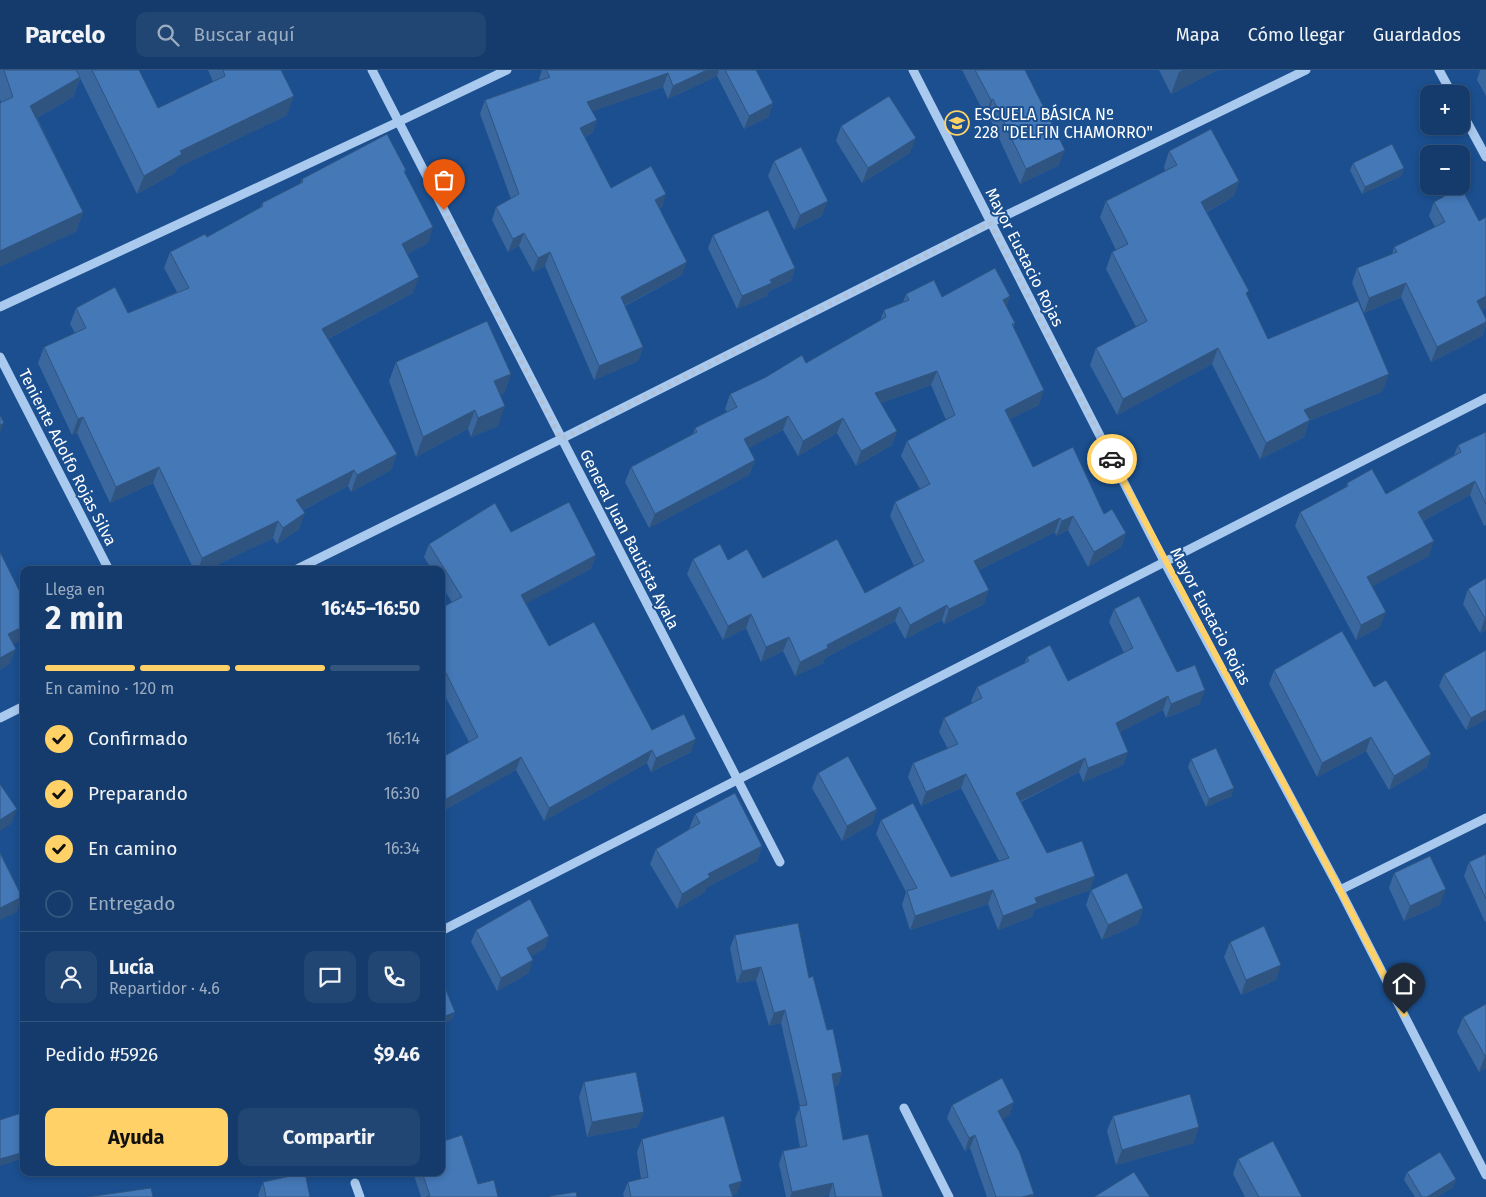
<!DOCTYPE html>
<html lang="es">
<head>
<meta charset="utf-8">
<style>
	:root { --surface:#143b6b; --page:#214673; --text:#f1f3f6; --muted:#9dadc1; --line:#33557e; --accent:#ffd166 }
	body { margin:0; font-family:"Fira Sans",sans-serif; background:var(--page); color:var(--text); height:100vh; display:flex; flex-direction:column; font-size:19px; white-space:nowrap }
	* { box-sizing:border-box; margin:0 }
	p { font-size:16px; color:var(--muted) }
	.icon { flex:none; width:28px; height:28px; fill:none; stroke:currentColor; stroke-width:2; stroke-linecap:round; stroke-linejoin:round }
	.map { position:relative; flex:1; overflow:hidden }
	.details { position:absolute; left:20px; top:496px; width:425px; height:610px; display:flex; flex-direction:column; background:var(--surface); border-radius:10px; box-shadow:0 2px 8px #0003,0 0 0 1px var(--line) }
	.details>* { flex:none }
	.fabs { position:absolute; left:1420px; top:15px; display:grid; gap:10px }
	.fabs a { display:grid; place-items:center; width:50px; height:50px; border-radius:10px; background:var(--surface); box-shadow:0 2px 8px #0003,0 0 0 1px var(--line); font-size:25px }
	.pin { position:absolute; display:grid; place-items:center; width:42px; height:42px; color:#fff; margin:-51px -21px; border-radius:50% 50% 50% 0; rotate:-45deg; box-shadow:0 0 5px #0007 }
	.pin .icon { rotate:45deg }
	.courier { position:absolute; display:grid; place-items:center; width:50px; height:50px; margin:-25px; border:4px solid #ffd166; border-radius:50%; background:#fff; color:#222; box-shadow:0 1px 6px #0007 }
	.overview em { font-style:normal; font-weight:700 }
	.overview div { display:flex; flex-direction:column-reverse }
	.overview { display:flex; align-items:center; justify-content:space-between; height:85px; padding:0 25px }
	h1 { font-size:32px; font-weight:700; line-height:38px }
	.bar { display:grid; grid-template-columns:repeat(4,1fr); gap:8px 5px; align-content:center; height:60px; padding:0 25px }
	.bar i { height:6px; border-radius:4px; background:var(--line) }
	.bar .on { background:var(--accent) }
	.bar p { grid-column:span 4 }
	.line { display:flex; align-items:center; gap:12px; padding:0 25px; border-top:1px solid var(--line) }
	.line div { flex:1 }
	.round { display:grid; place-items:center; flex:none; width:52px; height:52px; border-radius:10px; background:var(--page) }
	ol { padding:0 25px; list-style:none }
	li { display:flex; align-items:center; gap:15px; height:55px }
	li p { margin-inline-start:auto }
	li .icon { padding:5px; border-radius:50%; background:var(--accent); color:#111; stroke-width:4 }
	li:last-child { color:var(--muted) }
	li i { width:28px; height:28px; border:2px solid var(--line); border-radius:50% }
	.primary-button { display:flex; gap:10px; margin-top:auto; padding:10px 25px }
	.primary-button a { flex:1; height:58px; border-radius:10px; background:var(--accent); color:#111; font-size:20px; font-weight:700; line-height:58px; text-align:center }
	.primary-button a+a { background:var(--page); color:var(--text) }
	header { display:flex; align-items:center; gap:30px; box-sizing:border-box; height:70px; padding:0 25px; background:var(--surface); border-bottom:1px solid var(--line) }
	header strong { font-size:24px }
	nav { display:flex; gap:28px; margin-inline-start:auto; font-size:18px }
	.search { width:350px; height:45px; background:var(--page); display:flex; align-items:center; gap:12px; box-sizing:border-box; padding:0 18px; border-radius:10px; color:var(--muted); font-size:19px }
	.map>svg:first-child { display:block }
</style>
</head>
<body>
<header>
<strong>Parcelo</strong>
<div class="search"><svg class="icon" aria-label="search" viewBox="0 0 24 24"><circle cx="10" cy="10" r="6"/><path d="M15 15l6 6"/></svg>Buscar aquí</div>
<nav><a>Mapa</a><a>Cómo llegar</a><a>Guardados</a></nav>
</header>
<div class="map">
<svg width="1486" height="1127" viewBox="0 0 1486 1127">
	<rect width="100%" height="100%" fill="#1b4f8f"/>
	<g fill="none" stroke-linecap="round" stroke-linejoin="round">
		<g stroke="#a9c9ee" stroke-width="9">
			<polyline points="372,0 780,792"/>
			<polyline points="913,0 1165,493 1340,820 1486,1105"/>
			<polyline points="1439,0 1452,24"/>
			<polyline points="1461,41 1486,87"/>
			<polyline points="0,237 398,52 507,0"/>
			<polyline points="0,287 109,500"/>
			<polyline points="295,500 561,369 990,153 1306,0"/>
			<polyline points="0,648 24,636"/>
			<polyline points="1340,820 1486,748"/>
			<polyline points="441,861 1486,328"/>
			<polyline points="904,1038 949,1127"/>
			<polyline points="355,1113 360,1127"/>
		</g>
	</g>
	<g fill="#3a679d">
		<polygon points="0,0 139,0 158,38 213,12 208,0 281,0 287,45 177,98 175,103 137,124 80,8 73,27 37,48 83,142 76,162 1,32 0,29"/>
		<polygon points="542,0 756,0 773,33 768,47 744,59 717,6 668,29 663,17 592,41 597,50 592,63 585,67 611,118 662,137 660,138 682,205 625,236 643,277 638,291 594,310 545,196 533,202 519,176 508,182 492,150 496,137 511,129 480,44 485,30 540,10 539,9"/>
		<polygon points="962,0 1025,0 1059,95 1020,114 988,44 985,45"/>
		<polygon points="1159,0 1218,0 1171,24"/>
		<polygon points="1480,0 1486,0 1486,26 1477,10"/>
		<polygon points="841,56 910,83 862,113 836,71"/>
		<polygon points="1169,81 1239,111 1233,127 1207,142 1268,269 1383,321 1309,351 1304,367 1260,389 1212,294 1117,345 1090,295 1096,278 1136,257 1106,199 1112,182 1116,180 1100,147 1106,131 1165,101 1164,97"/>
		<polygon points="774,91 822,146 794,160 768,106"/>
		<polygon points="1353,93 1404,98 1401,106 1362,124 1350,100"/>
		<polygon points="406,100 405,103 428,173 407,184 413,223 328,269 397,384 391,400 351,422 348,416 303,440 299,459 277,474 273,468 206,500 194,500 153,413 110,433 77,363 72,365 38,293 44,277 75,263 70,254 76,238 128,243 177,222 164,198 170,182 207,167 260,138 262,133 300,114 302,109"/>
		<polygon points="1461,117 1486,238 1482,240 1486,249 1486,255 1482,266 1431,292 1401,227 1364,243 1352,213 1357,198 1392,184 1394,177 1435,157 1429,146 1434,132"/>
		<polygon points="713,165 795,198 791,211 769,221 767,226 737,239 708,178"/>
		<polygon points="906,224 942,227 1010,226 1006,236 1015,253 1013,257 1039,335 1010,349 1033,397 1104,444 1126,463 1121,477 1088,497 1068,460 1056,466 1055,462 979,500 984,534 944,554 942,550 905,569 895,551 825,588 823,593 795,606 783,581 761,592 746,558 723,570 687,504 693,489 728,490 763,508 865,523 914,496 890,446 895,432 920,419 901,386 907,371 946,350 931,315 881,333 897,361 892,375 856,396 837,363 798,386 783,360 748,378 755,390 749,405 649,458 625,412 631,397 693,364 695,358 727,342 725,339 730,324 806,293 880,251 884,240 903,232"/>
		<polygon points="396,292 511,304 504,323 500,325 498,356 471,367 468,359 416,387 389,311"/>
		<polygon points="1486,362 1486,455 1484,456 1470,425 1423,451 1429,486 1372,516 1380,557 1356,570 1295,456 1300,442 1346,417 1347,413 1386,424 1454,385 1458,375"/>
		<polygon points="511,462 596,485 591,499 526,533 549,576 652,660 691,682 651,702 647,693 544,751 516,700 441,742 441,688 469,672 441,618 441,538 452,532 441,515 441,500 432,500 424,487 429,474"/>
		<polygon points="1486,508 1486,560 1480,563 1463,534 1468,519"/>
		<polygon points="1114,539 1177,602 1200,634 1166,648 1163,640 1120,662 1128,682 1123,695 1083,712 1079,702 1021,732 1047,783 1090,820 1034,840 1032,847 998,860 988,834 910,860 902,835 906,822 876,764 881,750 951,807 999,791 961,718 921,736 908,707 913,693 948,679 939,662 944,648 972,633 971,631 977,617 1024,594 1027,587 1068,611 1124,583 1109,552"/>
		<polygon points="1274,600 1374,617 1431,684 1426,698 1389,720 1366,681 1317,707 1269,614"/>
		<polygon points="1444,604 1486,649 1466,660 1439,616"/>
		<polygon points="1191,689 1232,726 1206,737 1188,697"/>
		<polygon points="818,703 877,739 872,754 842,771 812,718"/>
		<polygon points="24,718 24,733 21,727"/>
		<polygon points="695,744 762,776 757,791 706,818 705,822 677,839 650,794 656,779 689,759"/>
		<polygon points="1486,784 1486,851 1485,852 1464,806 1469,792"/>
		<polygon points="1394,803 1440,835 1404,851 1389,818"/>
		<polygon points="1091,820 1143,838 1138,854 1102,870 1086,835"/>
		<polygon points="476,860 549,866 544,879 531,886 529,903 497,921 471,872"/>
		<polygon points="735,865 809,908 842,1002 838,1015 834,1016 843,1070 883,1127 829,1127 829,1125 821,1127 786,1127 779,1094 783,1081 800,1078 795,1049 800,1036 781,953 769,956 756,910 737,913 730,878"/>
		<polygon points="1230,872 1276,910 1241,925 1224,887"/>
		<polygon points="1486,934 1486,998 1479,1002 1457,962 1463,947"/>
		<polygon points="584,1012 638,1057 587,1067 579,1027"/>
		<polygon points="952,1035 1010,1045 1002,1049 1033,1127 987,1127 970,1078 965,1081 947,1048"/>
		<polygon points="1113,1046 1194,1073 1116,1095 1107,1061"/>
		<polygon points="642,1069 737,1124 732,1125 733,1127 624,1127 623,1124 628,1112 641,1109 637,1082"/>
		<polygon points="1238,1089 1302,1127 1245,1127 1233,1104"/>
		<polygon points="413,1102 441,1102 478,1114 498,1127 421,1127"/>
		<polygon points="1407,1102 1456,1109 1453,1117 1437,1127 1415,1127 1404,1110"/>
		<polygon points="263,1112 310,1127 259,1127 258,1125"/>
	</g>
	<g fill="#305480">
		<polygon points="707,0 719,0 717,6 668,29 673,16"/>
		<polygon points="1183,0 1218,0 1171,24 1179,2"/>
		<polygon points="668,3 663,17 582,45 587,32"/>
		<polygon points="80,7 73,27 23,56 30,36"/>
		<polygon points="294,26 287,45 177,98 175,103 137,124 144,106 180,81"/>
		<polygon points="993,29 988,44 985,45 991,30"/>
		<polygon points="773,33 768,47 744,59 749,46"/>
		<polygon points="597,50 592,63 575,72 580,58"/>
		<polygon points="916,68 910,83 862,113 868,98"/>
		<polygon points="1065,80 1059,95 1020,114 1026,99"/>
		<polygon points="1404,98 1401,106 1362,124 1365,117"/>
		<polygon points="1239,111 1233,127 1195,148 1201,132"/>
		<polygon points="666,124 662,137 650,143 655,130"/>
		<polygon points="828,131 822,146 794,160 800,145"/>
		<polygon points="83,142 76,162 0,197 0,181"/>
		<polygon points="433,157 428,173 396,190 402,174"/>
		<polygon points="524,163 519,176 508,182 513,169"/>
		<polygon points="550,182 545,196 533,202 538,188"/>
		<polygon points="687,192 682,205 616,240 621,227"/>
		<polygon points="795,198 791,211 769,221 767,226 737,239 742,226 770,210"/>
		<polygon points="419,207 413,223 316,275 322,259"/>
		<polygon points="1406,213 1401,227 1364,243 1369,228"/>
		<polygon points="1010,226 1005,241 1003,230"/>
		<polygon points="1486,226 1486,238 1472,246 1477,231"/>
		<polygon points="1486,252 1486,255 1482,266 1431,292 1437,277"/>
		<polygon points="643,277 638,291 594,310 599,296"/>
		<polygon points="1218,278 1212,294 1117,345 1123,329"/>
		<polygon points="937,301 931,315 870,337 875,323"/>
		<polygon points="511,304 504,323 487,330 494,311"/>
		<polygon points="1389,304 1383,321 1309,351 1304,367 1260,389 1266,373 1304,340"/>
		<polygon points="1044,320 1039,335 1000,354 1005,340"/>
		<polygon points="505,336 498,356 471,367 478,348"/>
		<polygon points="475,340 468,359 416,387 423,367"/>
		<polygon points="788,346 783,360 738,384 744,369"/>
		<polygon points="83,347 77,363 72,365 78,349"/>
		<polygon points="843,348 837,363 798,386 803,371"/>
		<polygon points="4,353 0,363 0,355"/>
		<polygon points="897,361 892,375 856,396 861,381"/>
		<polygon points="397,384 391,400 351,422 357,405"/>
		<polygon points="755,390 749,405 649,458 655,444"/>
		<polygon points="159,397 153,413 110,433 116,417"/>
		<polygon points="354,400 348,416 291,446 296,430"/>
		<polygon points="1475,411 1470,425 1413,456 1418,442"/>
		<polygon points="305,443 299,459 277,474 283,458"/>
		<polygon points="1073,446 1068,460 1056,466 1062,451"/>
		<polygon points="1060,448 1055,462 969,505 974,491"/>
		<polygon points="278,451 273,468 206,500 198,500 202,488"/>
		<polygon points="1126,463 1121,477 1088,497 1094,482"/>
		<polygon points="1434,471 1429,486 1362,522 1367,507"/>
		<polygon points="596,485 591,499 516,539 521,525"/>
		<polygon points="989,520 984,534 944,554 949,539"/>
		<polygon points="947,535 942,550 905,569 910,555"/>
		<polygon points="900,537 895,551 825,588 823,593 795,606 800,592 827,575"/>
		<polygon points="1386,542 1380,557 1356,570 1361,555"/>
		<polygon points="751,544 746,558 723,570 728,556"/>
		<polygon points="1485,548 1486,548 1486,560 1480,563"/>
		<polygon points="24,556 24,569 2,579 8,564"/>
		<polygon points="789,567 783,581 761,592 766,577"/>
		<polygon points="16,579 10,594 0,600 0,588"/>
		<polygon points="1205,620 1200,634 1166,648 1171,634"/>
		<polygon points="1168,626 1163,640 1111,667 1116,653"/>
		<polygon points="1486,640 1486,649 1466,660 1471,648"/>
		<polygon points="1371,667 1366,681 1317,707 1322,693"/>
		<polygon points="696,669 691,682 651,702 656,688"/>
		<polygon points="652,680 647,693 544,751 549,738"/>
		<polygon points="1128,682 1123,695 1083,712 1088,698"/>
		<polygon points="1431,684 1426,698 1389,720 1394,706"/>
		<polygon points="521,687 516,700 441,742 441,732"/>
		<polygon points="1085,688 1079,702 1011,736 1016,723"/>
		<polygon points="966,704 961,718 921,736 926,722"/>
		<polygon points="1234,718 1232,726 1206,737 1209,729"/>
		<polygon points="17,739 11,754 0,761 0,750"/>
		<polygon points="877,739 872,754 842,771 847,756"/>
		<polygon points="762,776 757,791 706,818 705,822 677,839 682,824 708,804"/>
		<polygon points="1095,806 1090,820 1034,840 1032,847 998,860 1003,846 1035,828"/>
		<polygon points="1446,819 1440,835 1404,851 1410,836"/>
		<polygon points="993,820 988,834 910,860 915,846"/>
		<polygon points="22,827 17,842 0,850 0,838"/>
		<polygon points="1143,838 1138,854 1102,870 1108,855"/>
		<polygon points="549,866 544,879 522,891 527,878"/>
		<polygon points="533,890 529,903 497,921 501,908"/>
		<polygon points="1281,895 1276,910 1241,925 1246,910"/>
		<polygon points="761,897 756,910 737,913 742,901"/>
		<polygon points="785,940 781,953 769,956 774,943"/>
		<polygon points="455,942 452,950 441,955 441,948"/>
		<polygon points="1485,986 1486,986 1486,998 1479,1002"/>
		<polygon points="842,1002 838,1015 827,1017 832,1004"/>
		<polygon points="1014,1032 1010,1045 994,1054 998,1041"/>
		<polygon points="644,1042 638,1057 587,1067 592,1052"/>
		<polygon points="1199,1057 1194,1073 1116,1095 1122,1080"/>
		<polygon points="975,1065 970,1078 965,1081 969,1068"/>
		<polygon points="24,1082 24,1088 0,1096 0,1089"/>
		<polygon points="1456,1109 1453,1117 1437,1127 1427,1127"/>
		<polygon points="742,1111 737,1124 727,1127 729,1115"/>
		<polygon points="833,1113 829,1125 821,1127 790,1127 792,1122"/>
		<polygon points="1034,1124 1033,1127 1022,1127"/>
	</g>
	<g fill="#4478b7" stroke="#305480">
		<polygon points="4,0 76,0 80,7 30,36 83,142 0,181 0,33 13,27"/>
		<polygon points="92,0 139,0 158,38 225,6 223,0 281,0 294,26 180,81 182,84 144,106"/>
		<polygon points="546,0 707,0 673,16 668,3 587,32 597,50 580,58 611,118 651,96 666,124 655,130 687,192 621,227 643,277 599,296 550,182 538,188 524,163 513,169 496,137 519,124 485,30 550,7"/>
		<polygon points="725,0 756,0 773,33 749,46"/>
		<polygon points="975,0 1025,0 1065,80 1026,99 993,29 991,30"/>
		<polygon points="889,26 916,68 868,98 841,56"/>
		<polygon points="1211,59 1239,111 1201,132 1249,221 1246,223 1268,269 1358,231 1389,304 1304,340 1310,350 1266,373 1218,278 1123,329 1096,278 1147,251 1112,182 1128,174 1106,131 1177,95 1169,81"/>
		<polygon points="387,64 406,100 404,101 433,157 402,174 419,207 322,259 397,384 357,405 354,400 296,430 305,443 283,458 278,451 202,488 159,397 116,417 83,347 78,349 44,277 86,258 76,238 115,217 128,243 189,218 170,182 205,164 207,167 263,136 262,133 303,112 302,109"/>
		<polygon points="1392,74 1404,98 1365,117 1353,93"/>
		<polygon points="801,77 828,131 800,145 774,91"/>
		<polygon points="1461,117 1479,151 1486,147 1486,226 1477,231 1486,249 1486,252 1437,277 1406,213 1369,228 1357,198 1397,182 1394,177 1445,152 1434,132"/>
		<polygon points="768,140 795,198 770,210 772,213 742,226 713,165"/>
		<polygon points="995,198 1010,226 1003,230 1015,253 1012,254 1044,320 1005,340 1033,397 1073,377 1104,444 1112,439 1126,463 1094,482 1073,446 1062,451 1060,448 974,491 989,520 949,539 947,535 910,555 900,537 827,575 828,578 800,592 789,567 766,577 751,544 728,556 693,489 720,474 728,490 747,479 763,508 837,469 865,523 924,491 895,432 930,414 907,371 955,345 937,301 875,323 897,361 861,381 843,348 803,371 788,346 744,369 755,390 655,444 631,397 697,362 695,358 737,337 730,324 766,307 802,285 806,293 886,247 884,240 909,230 906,224 934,210 942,227"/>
		<polygon points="487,251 511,304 494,311 505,336 478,348 475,340 423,367 396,292"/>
		<polygon points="0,345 4,353 0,355"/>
		<polygon points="1486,362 1486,434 1475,411 1418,442 1434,471 1367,507 1386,542 1361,555 1300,442 1348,416 1347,413 1372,399 1386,424 1461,382 1458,375"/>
		<polygon points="569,432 596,485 521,525 549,576 594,552 652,660 684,644 696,669 656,688 652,680 549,738 521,687 441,732 441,688 478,667 442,595 441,596 441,538 462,527 429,474 495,433 511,462"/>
		<polygon points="0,482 24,530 24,556 8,564 16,579 0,588"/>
		<polygon points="1486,508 1486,548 1485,548 1468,519"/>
		<polygon points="1139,526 1177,602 1195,595 1205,620 1171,634 1168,626 1116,653 1128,682 1088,698 1085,688 1016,723 1047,783 1082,771 1095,806 1035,828 1037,833 1003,846 993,820 915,846 907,821 917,818 881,750 913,733 951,807 1009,788 966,704 926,722 913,693 958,674 944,648 982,628 977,617 1029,591 1027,587 1050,575 1068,611 1133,578 1114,539"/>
		<polygon points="1342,561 1374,617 1386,610 1431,684 1394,706 1371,667 1322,693 1274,600"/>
		<polygon points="1486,580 1486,640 1471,648 1444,604"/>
		<polygon points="1216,678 1234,718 1209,729 1191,689"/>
		<polygon points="848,686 877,739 847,756 818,703"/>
		<polygon points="0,714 17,739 0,750"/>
		<polygon points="735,723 762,776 708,804 710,807 682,824 656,779 700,753 695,744"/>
		<polygon points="0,783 22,827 0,838"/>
		<polygon points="1486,784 1486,829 1469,792"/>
		<polygon points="1430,786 1446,819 1410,836 1394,803"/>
		<polygon points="1127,803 1143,838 1108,855 1091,820"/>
		<polygon points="530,829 549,866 527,878 533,890 501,908 476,860"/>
		<polygon points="798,853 809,908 813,906 827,960 833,959 842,1002 832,1004 843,1070 868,1064 883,1127 836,1127 833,1113 792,1122 783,1081 807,1076 799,1036 807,1035 785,940 774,943 761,897 742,901 735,865"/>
		<polygon points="1264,856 1281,895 1246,910 1230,872"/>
		<polygon points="441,908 455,942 441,948"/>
		<polygon points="1486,934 1486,986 1485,986 1463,947"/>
		<polygon points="636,1002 644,1042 592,1052 584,1012"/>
		<polygon points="1002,1008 1014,1032 998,1041 1020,1083 1034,1124 1022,1127 996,1127 975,1065 969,1068 952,1035"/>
		<polygon points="1190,1024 1199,1057 1122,1080 1113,1046"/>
		<polygon points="24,1042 24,1082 0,1089 0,1050"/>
		<polygon points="724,1046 742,1111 729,1115 733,1127 631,1127 628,1112 648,1107 642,1069"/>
		<polygon points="462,1065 478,1114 494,1110 498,1127 426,1127 430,1126 422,1102 441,1102 441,1072"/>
		<polygon points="1273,1071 1302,1127 1259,1127 1238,1089"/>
		<polygon points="1440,1082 1456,1109 1427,1127 1422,1127 1407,1102"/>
		<polygon points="1134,1102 1150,1127 1094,1127"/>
		<polygon points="305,1103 310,1127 266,1127 263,1112"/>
		<polygon points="151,1118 153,1127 87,1127"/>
		<polygon points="576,1122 577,1127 550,1127 550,1126"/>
	</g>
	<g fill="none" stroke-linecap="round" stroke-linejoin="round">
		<polyline stroke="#afc1d8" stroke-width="5" stroke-dasharray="0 9" points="444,140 561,369 990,153 1112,389"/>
		<polyline stroke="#ffd166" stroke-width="6" points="1112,389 1340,820 1404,944"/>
	</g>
	<defs>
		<g id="school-ring" transform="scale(1.25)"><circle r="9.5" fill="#1b4f8f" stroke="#ffd166" stroke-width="1.5"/><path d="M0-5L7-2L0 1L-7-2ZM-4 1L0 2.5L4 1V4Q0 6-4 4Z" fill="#ffd166"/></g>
	</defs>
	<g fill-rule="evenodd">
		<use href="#school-ring" x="957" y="53"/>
	</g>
	<g text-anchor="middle" stroke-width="4" stroke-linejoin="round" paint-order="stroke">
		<g font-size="16" fill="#fff" stroke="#1b4f8f" text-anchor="start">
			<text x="974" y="50">ESCUELA BÁSICA Nº<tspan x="974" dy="18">228 "DELFIN CHAMORRO"</tspan></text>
		</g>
		<g font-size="16" fill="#fff" stroke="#1b4f8f">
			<text transform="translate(1025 187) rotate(63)" y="6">Mayor Eustacio Rojas</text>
			<text transform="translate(68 387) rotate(63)" y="6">Teniente Adolfo Rojas Silva</text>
			<text transform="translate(630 469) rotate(63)" y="6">General Juan Bautista Ayala</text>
			<text transform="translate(1211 546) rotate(62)" y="6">Mayor Eustacio Rojas</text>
		</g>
	</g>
</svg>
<div class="fabs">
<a>+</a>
<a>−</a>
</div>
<div class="pin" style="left:444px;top:140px;background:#ea580c"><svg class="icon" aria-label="bag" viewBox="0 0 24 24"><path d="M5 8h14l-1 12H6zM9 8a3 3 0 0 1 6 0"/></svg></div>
<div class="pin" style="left:1404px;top:944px;background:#1f2937"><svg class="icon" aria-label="home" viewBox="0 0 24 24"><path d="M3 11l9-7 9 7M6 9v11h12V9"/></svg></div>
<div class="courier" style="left:1112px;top:389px"><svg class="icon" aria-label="car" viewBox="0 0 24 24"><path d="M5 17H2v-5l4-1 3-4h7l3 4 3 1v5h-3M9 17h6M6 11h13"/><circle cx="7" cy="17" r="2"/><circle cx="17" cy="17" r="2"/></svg></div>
<section class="details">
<div class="overview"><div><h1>2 min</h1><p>Llega en</p></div><em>16:45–16:50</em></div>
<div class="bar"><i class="on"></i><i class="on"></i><i class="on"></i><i></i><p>En camino · 120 m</p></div>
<ol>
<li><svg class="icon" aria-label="check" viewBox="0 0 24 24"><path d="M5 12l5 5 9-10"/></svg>Confirmado<p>16:14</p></li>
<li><svg class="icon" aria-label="check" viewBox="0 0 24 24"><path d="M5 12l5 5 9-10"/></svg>Preparando<p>16:30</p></li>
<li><svg class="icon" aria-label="check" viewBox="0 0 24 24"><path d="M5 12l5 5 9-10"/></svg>En camino<p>16:34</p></li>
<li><i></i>Entregado</li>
</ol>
<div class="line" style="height:90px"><a class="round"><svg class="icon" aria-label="person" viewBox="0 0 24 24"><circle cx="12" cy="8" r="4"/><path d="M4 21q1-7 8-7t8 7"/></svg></a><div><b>Lucía</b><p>Repartidor · 4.6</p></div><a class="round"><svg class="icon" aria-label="chat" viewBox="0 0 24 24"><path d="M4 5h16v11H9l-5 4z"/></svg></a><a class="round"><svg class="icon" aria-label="phone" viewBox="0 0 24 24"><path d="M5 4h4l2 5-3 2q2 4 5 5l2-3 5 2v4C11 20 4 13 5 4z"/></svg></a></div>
<div class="line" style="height:65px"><div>Pedido #5926</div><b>$9.46</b></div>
<div class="primary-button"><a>Ayuda</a><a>Compartir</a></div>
</section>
</div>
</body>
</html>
